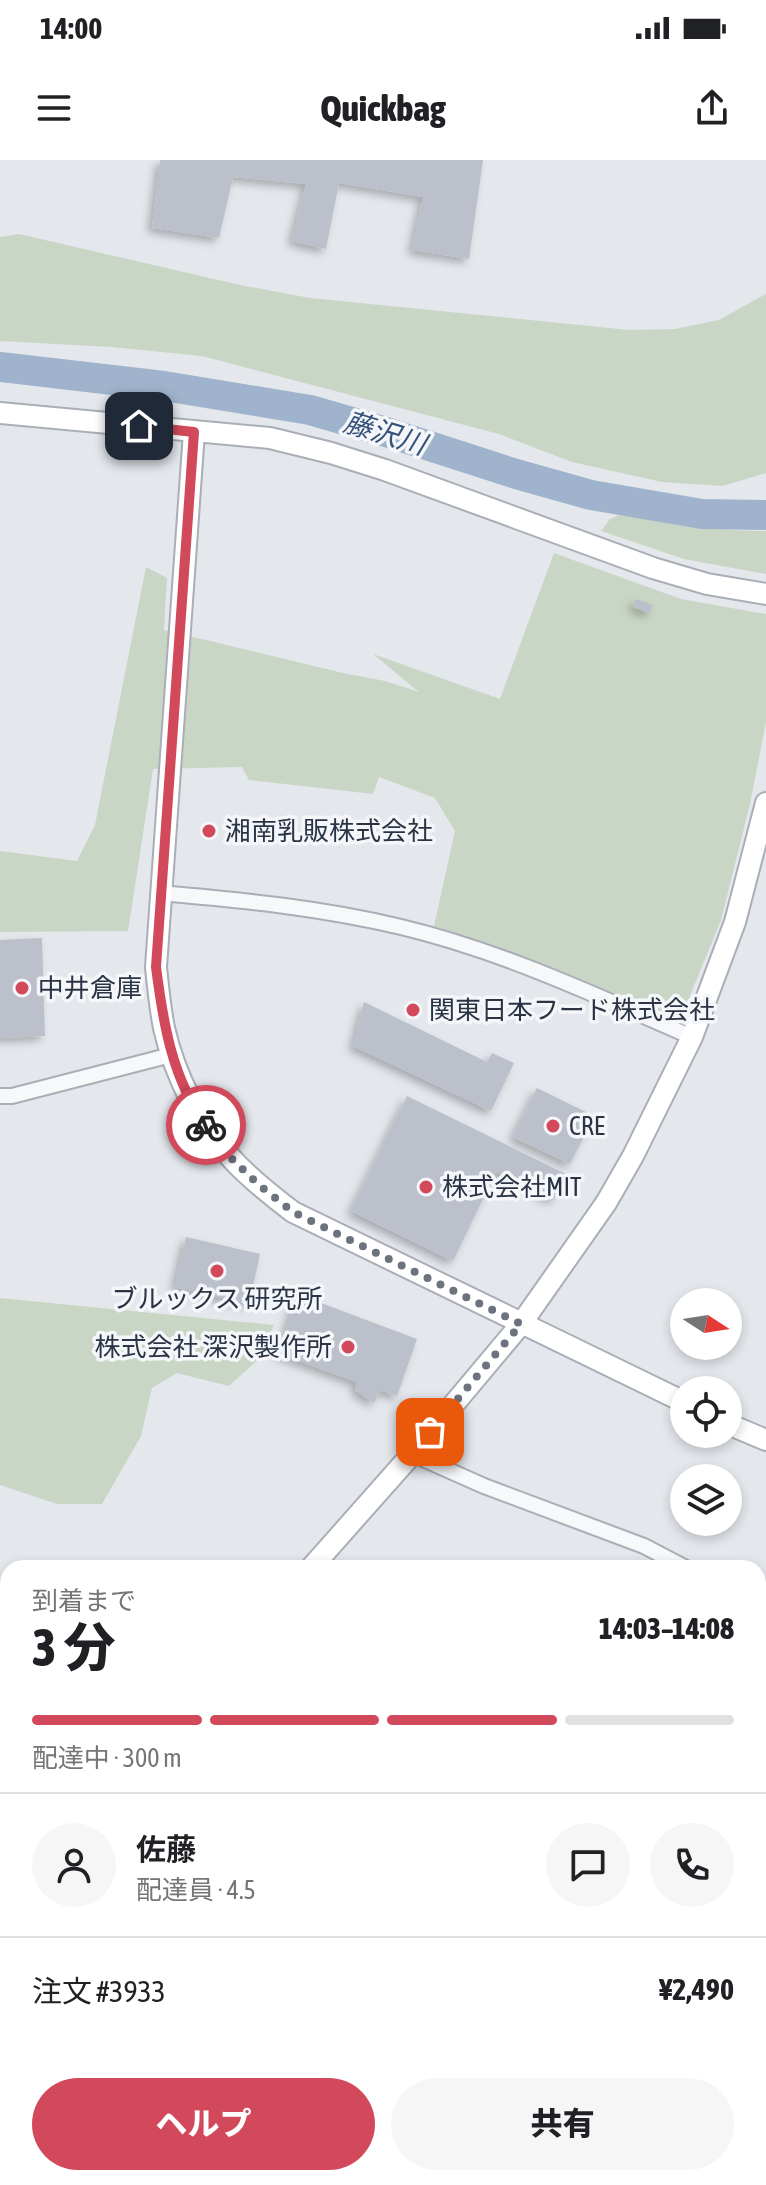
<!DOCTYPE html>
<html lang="ja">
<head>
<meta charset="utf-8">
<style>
	:root { --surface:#fff; --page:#f6f6f6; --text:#202124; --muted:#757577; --line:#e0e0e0; --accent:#d1495b }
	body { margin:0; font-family:"Asap Condensed","Noto Sans JP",sans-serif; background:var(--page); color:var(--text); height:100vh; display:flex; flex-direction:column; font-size:30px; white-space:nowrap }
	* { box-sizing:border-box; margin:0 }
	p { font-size:26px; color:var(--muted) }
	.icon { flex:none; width:44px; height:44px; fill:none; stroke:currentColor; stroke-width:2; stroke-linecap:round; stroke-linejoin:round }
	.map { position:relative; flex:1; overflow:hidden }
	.details { position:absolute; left:0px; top:1400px; width:766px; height:626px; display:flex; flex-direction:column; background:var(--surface); border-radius:24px 24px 0 0; box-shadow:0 4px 12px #0003 }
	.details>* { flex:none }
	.needle { width:52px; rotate:102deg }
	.tools { position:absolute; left:670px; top:1128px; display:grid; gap:16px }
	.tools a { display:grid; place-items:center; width:72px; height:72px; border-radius:50%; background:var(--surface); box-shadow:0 4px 12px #0003; font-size:40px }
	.pin { position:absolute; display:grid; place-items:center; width:68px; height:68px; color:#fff; margin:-34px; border-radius:16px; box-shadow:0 4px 12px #0006 }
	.courier { position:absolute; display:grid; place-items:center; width:80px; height:80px; margin:-40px; border:6px solid #d1495b; border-radius:50%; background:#fff; color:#222; box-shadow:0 2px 10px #0007 }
	.overview em { font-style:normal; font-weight:800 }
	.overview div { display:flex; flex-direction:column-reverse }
	.overview { display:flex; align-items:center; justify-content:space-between; height:136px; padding:0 32px }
	h1 { font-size:52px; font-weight:800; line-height:60px }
	.bar { display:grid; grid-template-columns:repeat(4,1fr); gap:12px 8px; align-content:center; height:96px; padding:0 32px }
	.bar i { height:10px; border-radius:6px; background:var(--line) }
	.bar .on { background:var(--accent) }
	.bar p { grid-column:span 4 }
	.line { display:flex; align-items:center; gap:20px; padding:0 32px; border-top:2px solid var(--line) }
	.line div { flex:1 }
	.round { display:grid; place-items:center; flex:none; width:84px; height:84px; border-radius:42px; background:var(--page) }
	.button { display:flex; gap:16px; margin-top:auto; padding:16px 32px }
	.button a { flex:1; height:92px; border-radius:48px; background:var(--accent); color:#fff; font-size:32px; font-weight:800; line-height:92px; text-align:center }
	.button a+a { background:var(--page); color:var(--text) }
	.status { display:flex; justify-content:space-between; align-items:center; height:56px; padding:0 40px; background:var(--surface); direction:ltr }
	.status svg { height:22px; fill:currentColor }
	header { display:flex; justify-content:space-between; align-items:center; height:104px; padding:0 32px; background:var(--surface); font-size:36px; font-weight:800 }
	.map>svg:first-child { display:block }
</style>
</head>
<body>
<div class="status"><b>14:00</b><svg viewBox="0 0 49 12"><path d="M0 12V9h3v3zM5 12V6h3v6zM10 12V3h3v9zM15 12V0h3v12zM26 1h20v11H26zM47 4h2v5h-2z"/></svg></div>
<header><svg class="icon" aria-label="menu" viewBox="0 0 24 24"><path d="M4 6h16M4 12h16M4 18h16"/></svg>Quickbag<svg class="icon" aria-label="share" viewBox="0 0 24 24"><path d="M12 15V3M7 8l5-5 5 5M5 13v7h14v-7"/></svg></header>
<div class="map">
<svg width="766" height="2025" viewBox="0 0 766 2025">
	<defs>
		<filter id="shadow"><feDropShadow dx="-4.5" dy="4.5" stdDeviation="4" flood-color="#0004"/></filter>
	</defs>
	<rect width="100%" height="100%" fill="#e4e7ec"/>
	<g fill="#c9d6c5">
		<polygon points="19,74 240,125 310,138 629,170 675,169 719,160 766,134 766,313 723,326 662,322 572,302 499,274 202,196 111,187 0,181 0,77"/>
		<polygon points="619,355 731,370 766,371 766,414 684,399 601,371 610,359"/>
		<polygon points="554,393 681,439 766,454 766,562 750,644 721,760 680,860 519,795 434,766 455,671 435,638 379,617 373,634 249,620 242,607 153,609 128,771 0,772 0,691 77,701 95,665 146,407 167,418 164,470 343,513 385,521 419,532 373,494 500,539"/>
		<polygon points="0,1138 274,1165 261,1197 229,1226 177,1213 152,1228 141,1276 102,1344 57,1344 0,1325"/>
		<polygon points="286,2018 595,2018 596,2025 289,2025"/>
	</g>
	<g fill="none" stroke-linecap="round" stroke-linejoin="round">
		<polyline stroke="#9fb4cc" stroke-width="30" points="0,207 164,226 310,250 386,272 516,314 591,335 702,354 766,355"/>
	</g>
	<g fill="#bbc0ca" filter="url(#shadow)">
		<polygon points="160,0 483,0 469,99 412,90 423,37 339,23 326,89 292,81 306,24 233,17 219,78 152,68"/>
		<polygon points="636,439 653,445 650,453 633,447"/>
		<polygon points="42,778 45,876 0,878 0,780"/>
		<polygon points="364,842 487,902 492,893 514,903 491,951 353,886"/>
		<polygon points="537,928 594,956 570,1004 513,977"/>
		<polygon points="407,936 566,1014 553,1040 496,1012 453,1101 351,1051"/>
		<polygon points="186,1077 260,1094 249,1144 175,1127"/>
		<polygon points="297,1134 417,1179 397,1236 380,1230 374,1243 355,1230 357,1222 279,1194"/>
	</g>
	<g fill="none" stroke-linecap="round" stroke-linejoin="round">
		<g stroke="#a9aeb7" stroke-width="18">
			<g id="street">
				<path d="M 160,733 C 241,740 322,748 401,767 C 502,791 597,836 692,877"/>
				<polyline points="0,936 12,936 171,895"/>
				<polyline points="412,1294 484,1326 644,1386 686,1408"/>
				<polyline points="758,1445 766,1449"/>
				<polyline points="758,1908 766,1899"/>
				<polyline points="665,2025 666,2018"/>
			</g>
		</g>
		<g stroke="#a9aeb7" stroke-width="24">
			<g id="secondary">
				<polyline points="0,253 270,278 331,293 385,310 653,408 707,424 766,434"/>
				<path d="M 194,272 L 156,807 C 158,827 160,848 164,868 C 175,916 199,964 232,999 C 250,1019 272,1036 293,1052 L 684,1242"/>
				<polyline points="728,1264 766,1280"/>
				<polyline points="311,1408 412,1294 521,1164 606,1043 633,996 692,877 735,762 766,643"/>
				<polyline points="9,2025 11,2018"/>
			</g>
		</g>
		<use href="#street" stroke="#f7f8fa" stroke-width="14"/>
		<use href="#secondary" stroke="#fff" stroke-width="20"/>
	</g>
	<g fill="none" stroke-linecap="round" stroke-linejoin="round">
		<polyline stroke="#6c737f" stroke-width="8" stroke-dasharray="0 14.4" points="206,965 231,998 259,1025 293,1052 521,1164 430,1272"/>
		<path stroke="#d1495b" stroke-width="10" d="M 139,266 L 194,272 L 156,807 C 163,862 172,919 206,965"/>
	</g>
	<g fill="#d1495b" stroke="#f4f6f9" stroke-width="3">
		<circle cx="209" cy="671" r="8"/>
		<circle cx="22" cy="828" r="8"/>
		<circle cx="413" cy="850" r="8"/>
		<circle cx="553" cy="966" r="8"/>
		<circle cx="426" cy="1027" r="8"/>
		<circle cx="217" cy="1111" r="8"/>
		<circle cx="348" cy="1187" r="8"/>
	</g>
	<g text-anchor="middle" stroke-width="7" stroke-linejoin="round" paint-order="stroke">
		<g font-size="26" fill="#2b3445" stroke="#f4f6f9" text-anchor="start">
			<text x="225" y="680">湘南乳販株式会社</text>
			<text x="38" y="837">中井倉庫</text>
			<text x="429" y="859">関東日本フード株式会社</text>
			<text x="569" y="975">CRE</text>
			<text x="442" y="1036">株式会社MIT</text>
			<text x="217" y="1148" text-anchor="middle">ブルックス 研究所</text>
			<text x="332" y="1196" text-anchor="end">株式会社 深沢製作所</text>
		</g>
		<g font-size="28" font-style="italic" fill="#34527a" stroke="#f4f6f9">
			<text transform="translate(385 273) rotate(17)" y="10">藤沢川</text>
		</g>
	</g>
</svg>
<div class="tools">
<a><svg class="needle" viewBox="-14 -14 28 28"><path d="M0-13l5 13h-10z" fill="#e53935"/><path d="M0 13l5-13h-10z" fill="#757577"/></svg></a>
<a><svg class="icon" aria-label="locate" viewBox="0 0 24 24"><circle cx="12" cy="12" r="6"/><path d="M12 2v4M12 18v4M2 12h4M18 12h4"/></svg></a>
<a><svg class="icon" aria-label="layers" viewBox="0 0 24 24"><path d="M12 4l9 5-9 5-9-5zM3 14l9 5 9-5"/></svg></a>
</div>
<div class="pin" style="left:430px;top:1272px;background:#ea580c"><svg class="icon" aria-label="bag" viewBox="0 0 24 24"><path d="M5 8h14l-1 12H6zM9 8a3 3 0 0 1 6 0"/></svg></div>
<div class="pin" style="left:139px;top:266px;background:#1f2937"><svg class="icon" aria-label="home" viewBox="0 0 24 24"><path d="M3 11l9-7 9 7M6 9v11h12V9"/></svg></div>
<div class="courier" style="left:206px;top:965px"><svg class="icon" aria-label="bike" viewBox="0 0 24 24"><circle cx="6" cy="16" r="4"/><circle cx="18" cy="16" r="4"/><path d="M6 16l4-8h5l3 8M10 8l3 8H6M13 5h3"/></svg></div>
<section class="details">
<div class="overview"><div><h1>3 分</h1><p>到着まで</p></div><em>14:03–14:08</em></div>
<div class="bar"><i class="on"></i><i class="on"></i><i class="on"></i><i></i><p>配達中 · 300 m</p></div>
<div class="line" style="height:144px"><a class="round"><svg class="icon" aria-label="person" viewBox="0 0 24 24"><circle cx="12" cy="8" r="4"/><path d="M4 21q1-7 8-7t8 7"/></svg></a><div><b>佐藤</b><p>配達員 · 4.5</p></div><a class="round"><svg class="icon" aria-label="chat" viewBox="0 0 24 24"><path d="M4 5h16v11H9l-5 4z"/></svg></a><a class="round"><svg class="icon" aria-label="phone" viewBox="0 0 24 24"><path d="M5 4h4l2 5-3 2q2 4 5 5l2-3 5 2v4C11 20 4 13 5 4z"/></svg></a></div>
<div class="line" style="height:104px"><div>注文 #3933</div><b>¥2,490</b></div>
<div class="button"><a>ヘルプ</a><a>共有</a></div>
</section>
</div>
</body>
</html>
